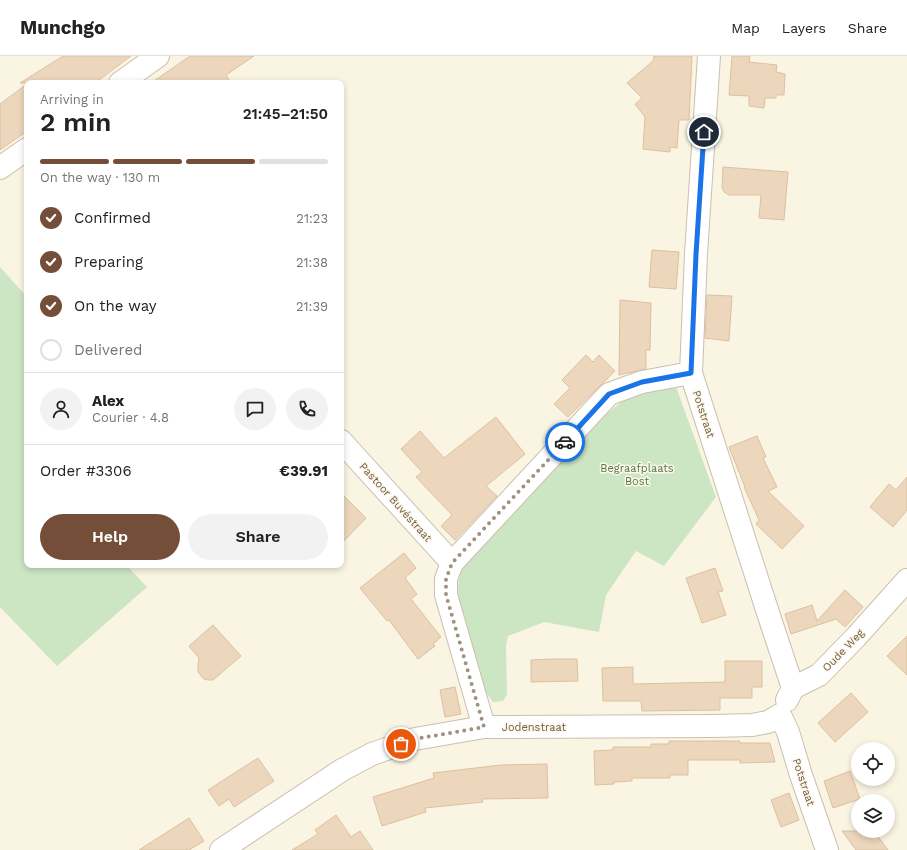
<!DOCTYPE html>
<html lang="en">
<head>
<meta charset="utf-8">
<style>
	:root { --surface:#fff; --page:#f2f2f2; --text:#222; --muted:#767676; --line:#e0e0e0; --accent:#744e38 }
	body { margin:0; font-family:"Work Sans",sans-serif; background:var(--page); color:var(--text); height:100vh; display:flex; flex-direction:column; font-size:15px; white-space:nowrap }
	* { box-sizing:border-box; margin:0 }
	p { font-size:13px; color:var(--muted) }
	.icon { flex:none; width:22px; height:22px; fill:none; stroke:currentColor; stroke-width:2; stroke-linecap:round; stroke-linejoin:round }
	.map { position:relative; flex:1; overflow:hidden }
	.side { position:absolute; left:24px; top:24px; width:320px; height:488px; display:flex; flex-direction:column; background:var(--surface); border-radius:8px; box-shadow:0 2px 6px #0003 }
	.side>* { flex:none }
	.buttons { position:absolute; left:851px; top:686px; display:grid; gap:8px }
	.buttons a { display:grid; place-items:center; width:44px; height:44px; border-radius:50%; background:var(--surface); box-shadow:0 2px 6px #0003; font-size:20px }
	.pin { position:absolute; display:grid; place-items:center; width:34px; height:34px; color:#fff; margin:-17px; border:2px solid #fff; border-radius:50%; box-shadow:0 1px 4px #0007 }
	.courier { position:absolute; display:grid; place-items:center; width:40px; height:40px; margin:-20px; border:3px solid #1a73e8; border-radius:50%; background:#fff; color:#222; box-shadow:0 1px 5px #0007 }
	.headline em { font-style:normal; font-weight:600 }
	.headline div { display:flex; flex-direction:column-reverse }
	.headline { display:flex; align-items:center; justify-content:space-between; height:68px; padding:0 16px }
	h1 { font-size:26px; font-weight:600; line-height:30px }
	.bar { display:grid; grid-template-columns:repeat(4,1fr); gap:6px 4px; align-content:center; height:48px; padding:0 16px }
	.bar i { height:5px; border-radius:3px; background:var(--line) }
	.bar .current { background:var(--accent) }
	.bar p { grid-column:span 4 }
	.line { display:flex; align-items:center; gap:10px; padding:0 16px; border-top:1px solid var(--line) }
	.line div { flex:1 }
	.round { display:grid; place-items:center; flex:none; width:42px; height:42px; border-radius:21px; background:var(--page) }
	ol { padding:0 16px; list-style:none }
	li { display:flex; align-items:center; gap:12px; height:44px }
	li p { margin-inline-start:auto }
	li .icon { padding:4px; border-radius:50%; background:var(--accent); color:#fff; stroke-width:4 }
	li:last-child { color:var(--muted) }
	li i { width:22px; height:22px; border:2px solid var(--line); border-radius:50% }
	.cta { display:flex; gap:8px; margin-top:auto; padding:8px 16px }
	.cta a { flex:1; height:46px; border-radius:24px; background:var(--accent); color:#fff; font-size:16px; font-weight:600; line-height:46px; text-align:center }
	.cta a+a { background:var(--page); color:var(--text) }
	header { display:flex; align-items:center; gap:24px; box-sizing:border-box; height:56px; padding:0 20px; background:var(--surface); border-bottom:1px solid var(--line) }
	header strong { font-size:19px }
	nav { display:flex; gap:22px; margin-inline-start:auto; font-size:14px }
	.map>svg:first-child { display:block }
</style>
</head>
<body>
<header>
<strong>Munchgo</strong>
<nav><a>Map</a><a>Layers</a><a>Share</a></nav>
</header>
<div class="map">
<svg width="907" height="794" viewBox="0 0 907 794">
	<rect width="100%" height="100%" fill="#faf4e3"/>
	<g fill="#cce5c3">
		<polygon points="0,211 27,241 27,509 126,509 147,531 57,610 0,551"/>
		<polygon points="676,331 716,441 664,510 636,495 606,539 599,576 544,566 508,580 506,589 507,638 503,645 493,646 486,637 457,544 459,523 462,511 587,374 636,334"/>
	</g>
	<g fill="#ecd7bd" stroke="#ddc0a0">
		<polygon points="63,0 131,0 95,27 20,27"/>
		<polygon points="190,0 254,0 226,19 231,27 151,27"/>
		<polygon points="654,0 692,0 689,64 679,64 677,92 670,91 670,96 643,93 645,61 635,48 642,42 627,27 653,5"/>
		<polygon points="732,0 750,0 749,6 777,9 776,16 785,18 784,39 776,39 776,42 765,42 764,52 749,50 749,40 729,39"/>
		<polygon points="27,28 27,75 0,94 0,48"/>
		<polygon points="723,111 788,116 784,164 759,162 761,139 729,139 724,136 722,131"/>
		<polygon points="652,194 679,196 676,233 649,231"/>
		<polygon points="707,239 732,240 729,285 705,282"/>
		<polygon points="620,244 651,247 650,294 646,294 646,313 619,319"/>
		<polygon points="586,299 593,306 599,299 615,315 568,361 554,348 570,332 562,324"/>
		<polygon points="496,361 525,398 486,430 497,440 455,484 441,470 452,459 416,421 422,416 401,393 420,375 444,402"/>
		<polygon points="757,380 766,401 763,402 777,431 768,435 804,470 782,493 756,468 759,464 744,431 745,431 729,391"/>
		<polygon points="907,421 907,454 893,471 870,451 889,428 896,434"/>
		<polygon points="341,437 366,462 341,488"/>
		<polygon points="404,497 416,512 405,522 417,538 411,543 441,581 433,588 435,590 418,603 389,564 387,565 360,532"/>
		<polygon points="715,512 723,535 718,536 726,559 702,567 686,522"/>
		<polygon points="845,534 863,551 845,571 836,563 791,578 785,558 812,549 817,565"/>
		<polygon points="213,569 241,600 213,624 208,624 204,623 198,616 198,611 199,602 189,590"/>
		<polygon points="907,580 907,619 887,600"/>
		<polygon points="550,603 577,603 578,625 531,626 531,604"/>
		<polygon points="725,605 762,605 762,631 752,631 752,642 720,642 720,654 642,655 641,645 603,645 602,612 633,611 633,628 725,626"/>
		<polygon points="455,631 461,658 445,661 440,634"/>
		<polygon points="851,637 868,656 835,686 818,667"/>
		<polygon points="669,685 740,685 740,687 770,687 775,706 740,707 740,704 688,704 688,719 670,719 670,722 632,722 632,725 614,726 614,728 595,729 594,695 613,694 613,691 651,691 651,688 669,688"/>
		<polygon points="258,702 274,725 234,751 229,743 219,750 208,734"/>
		<polygon points="547,708 548,742 482,743 483,746 425,752 426,756 382,770 373,741 434,722 433,717 501,709"/>
		<polygon points="850,715 860,743 833,752 824,725"/>
		<polygon points="789,737 799,764 781,771 771,744"/>
		<polygon points="336,759 351,781 360,775 373,794 292,794 318,778 315,774"/>
		<polygon points="189,762 204,785 189,794 139,794"/>
		<polygon points="842,775 874,775 888,794 856,794"/>
	</g>
	<g fill="none" stroke-linecap="round" stroke-linejoin="round">
		<g stroke="#ccbfae" stroke-width="24">
			<g id="minor">
				<polyline points="709,0 696,198 691,317 771,566 793,632"/>
				<polyline points="120,27 158,0"/>
				<polyline points="0,112 27,93"/>
				<polyline points="341,385 452,507"/>
				<polyline points="787,644 793,632 819,619 856,581 907,524"/>
				<polyline points="780,659 788,676 801,719 827,794"/>
				<polyline points="484,671 446,539 446,523 452,507 609,338 642,326 691,317"/>
				<polyline points="221,794 342,714 372,698 415,683 484,671 713,670 752,669 768,666 780,659"/>
			</g>
		</g>
		<use href="#minor" stroke="#fff" stroke-width="22"/>
	</g>
	<g fill="none" stroke-linecap="round" stroke-linejoin="round">
		<polyline stroke="#a09281" stroke-width="4" stroke-dasharray="0 7.2" points="401,688 415,683 484,671 446,539 446,523 452,507 565,386"/>
		<polyline stroke="#1a73e8" stroke-width="5" points="565,386 609,338 642,326 691,317 696,198 704,76"/>
	</g>
	<g text-anchor="middle" stroke-width="3" stroke-linejoin="round" paint-order="stroke">
		<g font-size="11" fill="#6f5d4c" stroke="#fdf8e9">
			<text transform="translate(704 358) rotate(72)" y="4">Potstraat</text>
			<text transform="translate(396 446) rotate(48)" y="4">Pastoor Buvéstraat</text>
			<text transform="translate(843 594) rotate(-46)" y="4">Oude Weg</text>
			<text x="534" y="675">Jodenstraat</text>
			<text transform="translate(804 726) rotate(72)" y="4">Potstraat</text>
		</g>
		<g font-size="11" fill="#507a48" stroke="#fdf8e9">
			<text x="637" y="416">Begraafplaats<tspan x="637" dy="13">Bost</tspan></text>
		</g>
	</g>
</svg>
<div class="buttons">
<a><svg class="icon" aria-label="locate" viewBox="0 0 24 24"><circle cx="12" cy="12" r="6"/><path d="M12 2v4M12 18v4M2 12h4M18 12h4"/></svg></a>
<a><svg class="icon" aria-label="layers" viewBox="0 0 24 24"><path d="M12 4l9 5-9 5-9-5zM3 14l9 5 9-5"/></svg></a>
</div>
<div class="pin" style="left:401px;top:688px;background:#ea580c"><svg class="icon" aria-label="bag" viewBox="0 0 24 24"><path d="M5 8h14l-1 12H6zM9 8a3 3 0 0 1 6 0"/></svg></div>
<div class="pin" style="left:704px;top:76px;background:#1f2937"><svg class="icon" aria-label="home" viewBox="0 0 24 24"><path d="M3 11l9-7 9 7M6 9v11h12V9"/></svg></div>
<div class="courier" style="left:565px;top:386px"><svg class="icon" aria-label="car" viewBox="0 0 24 24"><path d="M5 17H2v-5l4-1 3-4h7l3 4 3 1v5h-3M9 17h6M6 11h13"/><circle cx="7" cy="17" r="2"/><circle cx="17" cy="17" r="2"/></svg></div>
<section class="side">
<div class="headline"><div><h1>2 min</h1><p>Arriving in</p></div><em>21:45–21:50</em></div>
<div class="bar"><i class="current"></i><i class="current"></i><i class="current"></i><i></i><p>On the way · 130 m</p></div>
<ol>
<li><svg class="icon" aria-label="check" viewBox="0 0 24 24"><path d="M5 12l5 5 9-10"/></svg>Confirmed<p>21:23</p></li>
<li><svg class="icon" aria-label="check" viewBox="0 0 24 24"><path d="M5 12l5 5 9-10"/></svg>Preparing<p>21:38</p></li>
<li><svg class="icon" aria-label="check" viewBox="0 0 24 24"><path d="M5 12l5 5 9-10"/></svg>On the way<p>21:39</p></li>
<li><i></i>Delivered</li>
</ol>
<div class="line" style="height:72px"><a class="round"><svg class="icon" aria-label="person" viewBox="0 0 24 24"><circle cx="12" cy="8" r="4"/><path d="M4 21q1-7 8-7t8 7"/></svg></a><div><b>Alex</b><p>Courier · 4.8</p></div><a class="round"><svg class="icon" aria-label="chat" viewBox="0 0 24 24"><path d="M4 5h16v11H9l-5 4z"/></svg></a><a class="round"><svg class="icon" aria-label="phone" viewBox="0 0 24 24"><path d="M5 4h4l2 5-3 2q2 4 5 5l2-3 5 2v4C11 20 4 13 5 4z"/></svg></a></div>
<div class="line" style="height:52px"><div>Order #3306</div><b>€39.91</b></div>
<div class="cta"><a>Help</a><a>Share</a></div>
</section>
</div>
</body>
</html>
